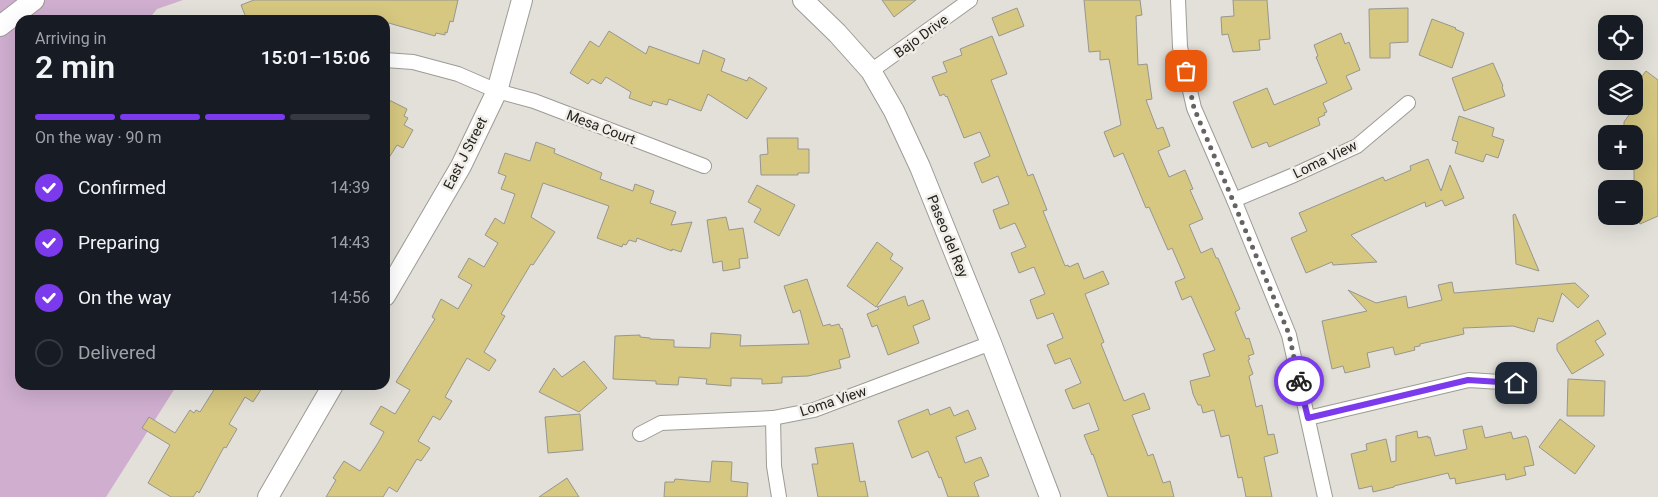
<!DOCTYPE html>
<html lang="en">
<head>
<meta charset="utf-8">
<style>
	:root { --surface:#171b24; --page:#242831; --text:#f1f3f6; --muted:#9ea1a6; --line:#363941; --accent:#7c3aed }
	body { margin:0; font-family:Roboto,sans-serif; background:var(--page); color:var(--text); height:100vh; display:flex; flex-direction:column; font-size:19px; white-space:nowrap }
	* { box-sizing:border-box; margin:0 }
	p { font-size:16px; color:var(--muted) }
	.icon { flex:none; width:28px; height:28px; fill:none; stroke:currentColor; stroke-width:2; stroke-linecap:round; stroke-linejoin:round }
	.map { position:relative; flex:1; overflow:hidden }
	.side { position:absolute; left:15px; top:15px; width:375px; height:375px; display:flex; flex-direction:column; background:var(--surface); border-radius:15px; box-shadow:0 5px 20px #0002 }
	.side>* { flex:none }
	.fabs { position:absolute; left:1598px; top:15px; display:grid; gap:10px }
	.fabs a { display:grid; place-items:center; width:45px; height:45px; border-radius:10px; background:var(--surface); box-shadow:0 5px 20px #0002; font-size:25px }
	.pin { position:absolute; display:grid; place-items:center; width:42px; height:42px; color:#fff; margin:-21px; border-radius:10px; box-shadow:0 2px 8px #0006 }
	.courier { position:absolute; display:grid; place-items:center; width:50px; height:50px; margin:-25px; border:4px solid #7c3aed; border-radius:50%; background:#fff; color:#222; box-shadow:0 1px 6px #0007 }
	.summary em { font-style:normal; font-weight:600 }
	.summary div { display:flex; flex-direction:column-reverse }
	.summary { display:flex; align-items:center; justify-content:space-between; height:85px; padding:0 20px }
	h1 { font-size:32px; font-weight:600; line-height:38px }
	.bar { display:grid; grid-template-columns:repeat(4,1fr); gap:8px 5px; align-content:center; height:60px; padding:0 20px }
	.bar i { height:6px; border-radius:4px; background:var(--line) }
	.bar .active { background:var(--accent) }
	.bar p { grid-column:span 4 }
	ol { padding:0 20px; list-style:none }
	li { display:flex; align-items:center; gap:15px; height:55px }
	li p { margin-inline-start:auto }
	li .icon { padding:5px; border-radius:50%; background:var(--accent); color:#fff; stroke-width:4 }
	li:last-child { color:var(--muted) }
	li i { width:28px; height:28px; border:2px solid var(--line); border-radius:50% }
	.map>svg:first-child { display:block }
</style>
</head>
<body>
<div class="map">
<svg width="1658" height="497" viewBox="0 0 1658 497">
	<rect width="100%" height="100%" fill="#e2e0d9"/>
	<polygon fill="#cfaecf" points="0,0 183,0 157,9 148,20 20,20 20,385 177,385 106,497 0,497"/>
	<g fill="#d6c881" stroke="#97968f">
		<polygon points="254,0 458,0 453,22 450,21 447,33 445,32 445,35 436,33 435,36 385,22 385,20 247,20 241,5"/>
		<polygon points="882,0 916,0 894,17"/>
		<polygon points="1084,0 1140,0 1142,15 1136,16 1138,65 1147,64 1152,99 1146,100 1157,129 1163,127 1170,146 1158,151 1169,177 1185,170 1193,189 1190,190 1203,219 1189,225 1201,253 1212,248 1216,258 1218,258 1240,309 1235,312 1246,339 1249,338 1254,354 1248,356 1250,359 1248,360 1253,374 1249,376 1256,407 1262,405 1268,435 1274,434 1278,453 1264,457 1272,497 1246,497 1242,477 1238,478 1229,435 1221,437 1214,410 1203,413 1201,405 1198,405 1193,394 1190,381 1210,376 1203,354 1215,350 1191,296 1182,300 1175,282 1185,278 1172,248 1168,250 1149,207 1146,208 1123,153 1114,157 1104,132 1121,125 1109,59 1100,60 1100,51 1089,52"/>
		<polygon points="1233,0 1267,0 1270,39 1259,40 1260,50 1233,52 1228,34 1222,35 1221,17 1234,16"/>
		<polygon points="1017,8 1024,26 999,36 992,18"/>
		<polygon points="1408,8 1408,42 1390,43 1390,58 1370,58 1369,9"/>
		<polygon points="1432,19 1456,28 1455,29 1464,33 1452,68 1419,55"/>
		<polygon points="609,31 646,54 649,46 699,64 703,50 725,59 721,71 747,81 749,77 767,88 747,119 708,94 701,111 669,99 667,105 653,101 651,106 629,98 631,92 606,77 601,84 592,79 588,84 570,73 590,41 599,47"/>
		<polygon points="1341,33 1345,44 1349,42 1360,70 1346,76 1352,89 1323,103 1327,112 1324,113 1325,115 1318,118 1320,125 1269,147 1267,142 1252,148 1233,102 1267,88 1274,105 1327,83 1316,57 1318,56 1314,45"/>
		<polygon points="992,36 1007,74 991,80 1028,176 1033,174 1047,210 1043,211 1065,266 1068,265 1069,267 1078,263 1084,279 1103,271 1109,284 1085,294 1104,342 1101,344 1124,401 1144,393 1150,409 1132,415 1148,456 1153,454 1163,483 1170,481 1174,497 1108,497 1093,454 1092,455 1084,435 1099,430 1089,403 1073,409 1065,390 1081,383 1070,358 1055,364 1047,345 1063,338 1053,313 1037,319 1030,300 1045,294 1034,267 1019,273 1011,253 1026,247 1015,223 1000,229 993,210 1009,204 998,176 982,183 974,163 990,156 980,132 964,138 947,96 946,97 944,94 940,96 932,77 947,72 943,62 962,55 960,49"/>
		<polygon points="1493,63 1503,86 1502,87 1505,96 1464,111 1452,78"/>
		<polygon points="1646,71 1658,80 1658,216 1640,224 1634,210 1634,134 1624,134 1624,122 1634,108 1634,75 1640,79"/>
		<polygon points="385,98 407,109 404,116 408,118 404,125 413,130 403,148 397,145 385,164"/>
		<polygon points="1459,116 1494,128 1492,136 1504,140 1498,158 1486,154 1483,162 1455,153 1458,142 1452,140"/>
		<polygon points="767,138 798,138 798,149 809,149 809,173 798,173 798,175 761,175 760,155 768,154"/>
		<polygon points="536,142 555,149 554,153 602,173 600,179 633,191 635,184 654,191 650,203 676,212 671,225 692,222 681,252 672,249 672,251 637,238 636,242 629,240 626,245 623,244 622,247 597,238 609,206 543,183 531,217 555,232 533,265 531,264 501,314 505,316 484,352 496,360 489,371 467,358 445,397 452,401 440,420 433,416 418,441 430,448 421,461 417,459 397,492 389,487 383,497 326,497 336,480 333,478 344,461 360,471 378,443 384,432 370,424 381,406 395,414 410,390 396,382 435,319 432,317 441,299 458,309 472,285 458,277 469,258 484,267 498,243 485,235 495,218 504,224 515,194 501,189 506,176 498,173 505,153 530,161"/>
		<polygon points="1428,159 1441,191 1450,165 1464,198 1445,206 1442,200 1426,207 1425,202 1351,235 1377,262 1333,265 1332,262 1306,273 1291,238 1307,231 1299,213 1383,177 1385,181 1411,170 1410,166"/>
		<polygon points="757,185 795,205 779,236 754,222 761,209 748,202"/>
		<polygon points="1515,214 1539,271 1516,264 1513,215"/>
		<polygon points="726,217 729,230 743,228 748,258 739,259 740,268 723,271 722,261 713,263 707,220"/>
		<polygon points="877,242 893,254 890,259 903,268 876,307 847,286"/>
		<polygon points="807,279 823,326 830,324 831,326 839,324 841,329 842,328 850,357 839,360 841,368 808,376 782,377 782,383 762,384 762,379 731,378 731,386 706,384 707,379 679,377 678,385 656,384 656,381 613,379 615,336 640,335 640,337 650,338 650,339 674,340 674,347 710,348 711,333 741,335 740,346 809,344 800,310 793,313 784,286"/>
		<polygon points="1452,282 1454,293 1575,283 1589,296 1578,308 1562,293 1553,322 1538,318 1534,332 1513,326 1463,328 1464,334 1420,344 1420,346 1414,347 1415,350 1395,355 1393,347 1367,353 1370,367 1345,373 1343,366 1332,369 1322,321 1367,311 1348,290 1376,303 1406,296 1408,308 1442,300 1438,285"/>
		<polygon points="905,296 908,306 923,300 930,319 913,326 919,343 888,355 877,325 872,327 867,314 879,309 877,307"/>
		<polygon points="1598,320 1606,334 1595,341 1604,355 1572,374 1557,350 1557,344"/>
		<polygon points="584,361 607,388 579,412 539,392 554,368 562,377"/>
		<polygon points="1568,379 1605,381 1604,416 1567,416"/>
		<polygon points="217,385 264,385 253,402 245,397 229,424 237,429 226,448 224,447 199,493 197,491 193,497 171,497 148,483 170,445 142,428 149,417 175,433 190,410 194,413 196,410 200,412"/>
		<polygon points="950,407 954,416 968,410 976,429 956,437 965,463 981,457 989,476 976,481 974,483 979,497 948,497 941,477 939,478 928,451 912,458 898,421 928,409 930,415"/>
		<polygon points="580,414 583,450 548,453 545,417"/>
		<polygon points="1560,419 1595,446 1575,474 1539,447"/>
		<polygon points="1482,426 1485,438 1511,432 1513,439 1526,436 1528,439 1534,465 1524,467 1526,475 1506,480 1505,474 1456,484 1455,478 1450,479 1448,473 1394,486 1394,487 1373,492 1372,486 1359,489 1351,454 1367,450 1366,444 1386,439 1391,462 1396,461 1396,436 1417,431 1418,438 1428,436 1428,438 1430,437 1435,456 1467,449 1463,430"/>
		<polygon points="853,443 860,482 865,481 868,497 818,497 812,464 818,464 815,448"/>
		<polygon points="712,461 732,462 731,481 748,483 747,497 664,497 665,482 674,482 675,479 710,482"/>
		<polygon points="567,478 579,497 539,497"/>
	</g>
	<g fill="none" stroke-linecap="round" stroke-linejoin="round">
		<g stroke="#9d9b95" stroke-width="16">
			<g id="street">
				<polyline points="1178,0 1180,47 1194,108 1234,200 1289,335 1325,497"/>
				<polyline points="385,60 413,62 458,74 497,91 534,101 704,166"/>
				<polyline points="871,71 970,0"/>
				<polyline points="1234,200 1294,175 1357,146 1408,103"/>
				<polyline points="773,418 774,466 779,497"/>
				<polyline points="1308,418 1469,380 1516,383"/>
				<polyline points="640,434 661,423 773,418 814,410 991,343"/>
			</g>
		</g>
		<g stroke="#9d9b95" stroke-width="22">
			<g id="secondary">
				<polyline points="803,0 837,33 871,71 894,111 920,167 991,343 1050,497"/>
				<polyline points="0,26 34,0"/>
				<polyline points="385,296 461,166 497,91 522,0"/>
				<polyline points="268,497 333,385"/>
			</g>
		</g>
		<use href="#street" stroke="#fff" stroke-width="14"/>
		<use href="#secondary" stroke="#fff" stroke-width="20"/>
	</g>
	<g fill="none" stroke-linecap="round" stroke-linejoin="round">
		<polyline stroke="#656460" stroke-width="5" stroke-dasharray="0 9" points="1186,71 1194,108 1289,334 1299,381"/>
		<polyline stroke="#7c3aed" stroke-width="6" points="1299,381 1308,418 1468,380 1516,383"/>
	</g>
	<g text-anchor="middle" stroke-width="5" stroke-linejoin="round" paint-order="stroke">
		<g font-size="14" fill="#22211f" stroke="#efede6">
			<text transform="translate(921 36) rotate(-36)" y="5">Bajo Drive</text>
			<text transform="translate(601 127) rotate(21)" y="5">Mesa Court</text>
			<text transform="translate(465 153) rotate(-63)" y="5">East J Street</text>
			<text transform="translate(1325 159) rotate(-26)" y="5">Loma View</text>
			<text transform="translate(948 236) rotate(68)" y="5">Paseo del Rey</text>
			<text transform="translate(833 401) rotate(-18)" y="5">Loma View</text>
		</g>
	</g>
</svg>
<div class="fabs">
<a><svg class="icon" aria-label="locate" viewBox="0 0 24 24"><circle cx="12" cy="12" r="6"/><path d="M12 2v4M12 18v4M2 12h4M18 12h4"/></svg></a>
<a><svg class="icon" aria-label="layers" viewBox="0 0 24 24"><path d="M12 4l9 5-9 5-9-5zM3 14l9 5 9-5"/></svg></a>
<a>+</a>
<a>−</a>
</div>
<div class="pin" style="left:1186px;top:71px;background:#ea580c"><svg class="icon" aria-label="bag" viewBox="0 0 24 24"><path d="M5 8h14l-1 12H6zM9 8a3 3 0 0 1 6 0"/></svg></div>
<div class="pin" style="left:1516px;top:383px;background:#1f2937"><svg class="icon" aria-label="home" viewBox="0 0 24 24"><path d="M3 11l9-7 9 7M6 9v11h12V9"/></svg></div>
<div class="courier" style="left:1299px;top:381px"><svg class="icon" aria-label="bike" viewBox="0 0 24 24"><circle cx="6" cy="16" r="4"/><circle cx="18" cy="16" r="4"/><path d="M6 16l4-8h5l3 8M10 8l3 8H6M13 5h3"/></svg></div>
<section class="side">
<div class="summary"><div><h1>2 min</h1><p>Arriving in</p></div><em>15:01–15:06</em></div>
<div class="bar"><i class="active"></i><i class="active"></i><i class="active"></i><i></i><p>On the way · 90 m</p></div>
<ol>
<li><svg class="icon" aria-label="check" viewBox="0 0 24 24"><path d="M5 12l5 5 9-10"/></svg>Confirmed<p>14:39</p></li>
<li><svg class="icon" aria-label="check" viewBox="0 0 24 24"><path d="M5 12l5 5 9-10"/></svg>Preparing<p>14:43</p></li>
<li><svg class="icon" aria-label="check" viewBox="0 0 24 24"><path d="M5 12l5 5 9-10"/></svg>On the way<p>14:56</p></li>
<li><i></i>Delivered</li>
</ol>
</section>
</div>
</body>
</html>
